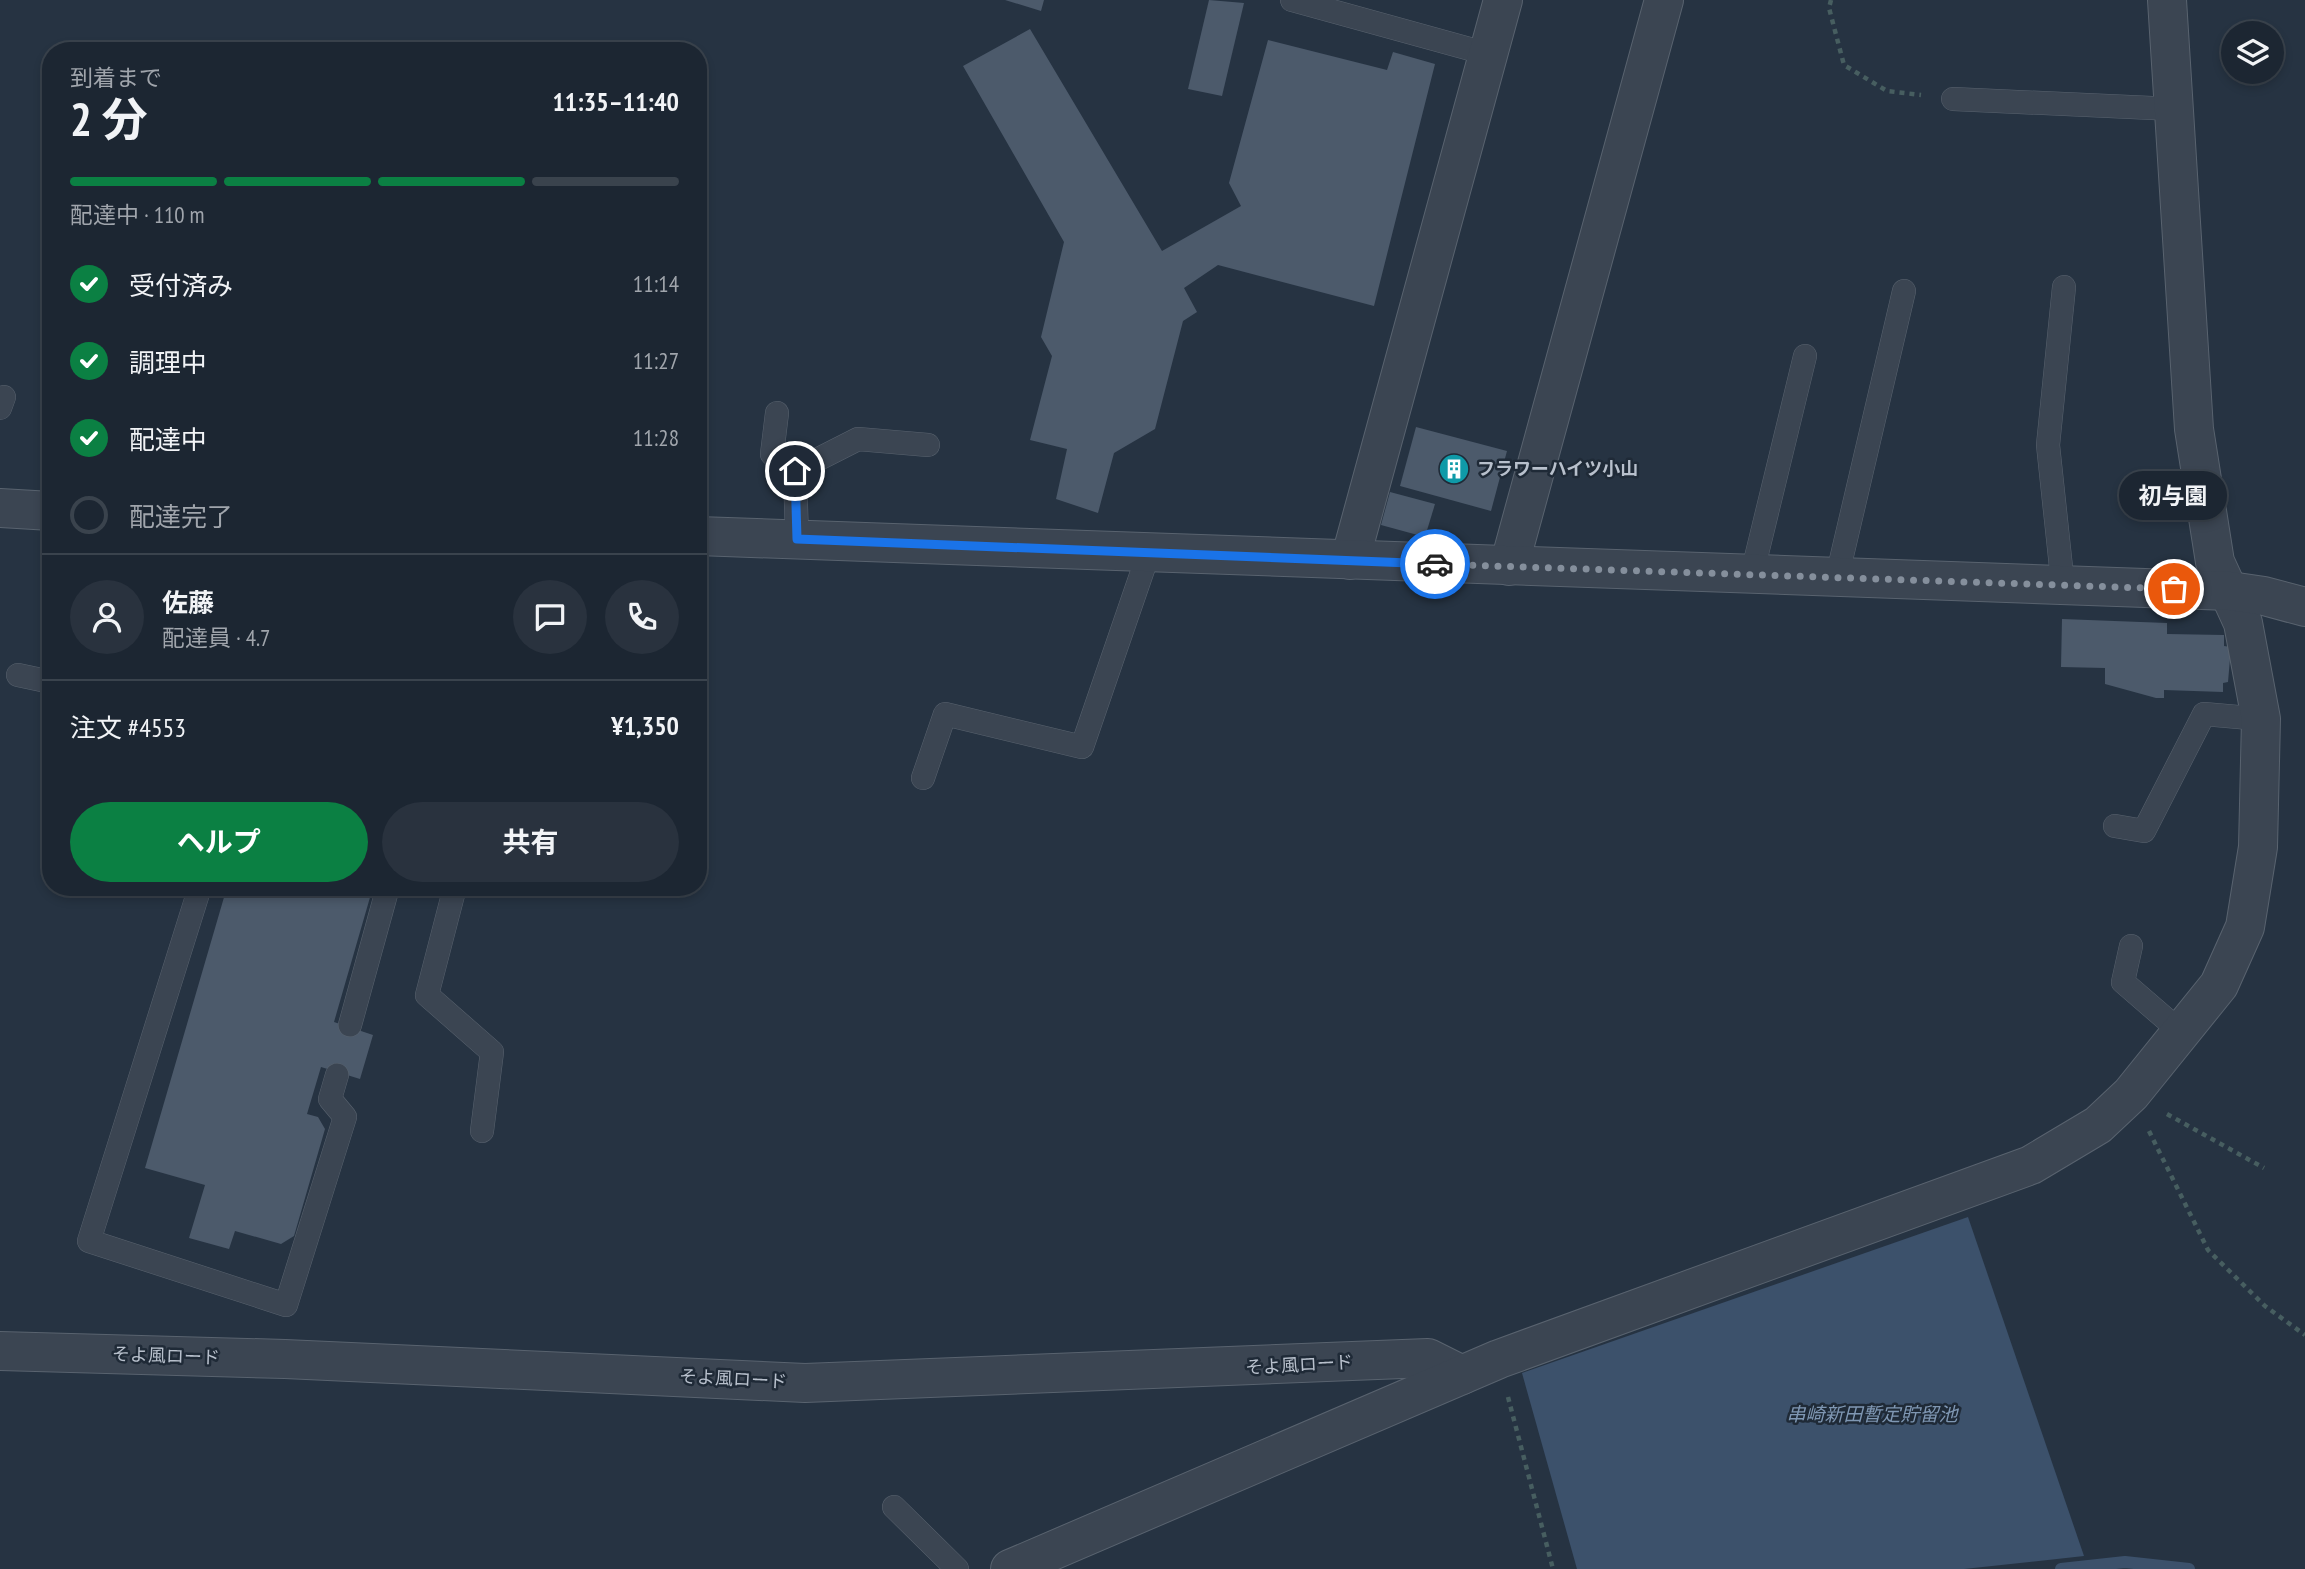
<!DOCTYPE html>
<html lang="ja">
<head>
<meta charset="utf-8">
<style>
	:root { --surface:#1c2632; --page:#29323e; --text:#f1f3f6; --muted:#a0a5ac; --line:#3a434d; --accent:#0b8043 }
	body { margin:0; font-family:"PT Sans Narrow","Noto Sans JP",sans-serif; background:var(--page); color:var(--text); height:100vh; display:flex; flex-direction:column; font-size:26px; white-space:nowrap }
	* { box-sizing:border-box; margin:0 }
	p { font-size:23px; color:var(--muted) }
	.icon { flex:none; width:38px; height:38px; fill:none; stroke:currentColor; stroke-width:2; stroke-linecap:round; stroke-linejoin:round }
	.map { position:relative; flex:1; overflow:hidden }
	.details { position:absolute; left:42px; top:42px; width:665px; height:854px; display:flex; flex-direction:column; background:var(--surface); border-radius:28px; box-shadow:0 4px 10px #0003,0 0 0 2px var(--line) }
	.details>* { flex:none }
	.fabs { position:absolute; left:2221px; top:21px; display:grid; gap:14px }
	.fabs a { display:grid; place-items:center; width:63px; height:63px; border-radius:50%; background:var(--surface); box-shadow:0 4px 10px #0003,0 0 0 2px var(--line); font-size:35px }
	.pin { position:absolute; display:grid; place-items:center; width:60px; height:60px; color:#fff; margin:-30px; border:4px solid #fff; border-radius:50%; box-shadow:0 2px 7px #0007 }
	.courier { position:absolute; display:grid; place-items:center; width:70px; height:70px; margin:-35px; border:5px solid #1a73e8; border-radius:50%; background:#fff; color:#222; box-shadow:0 2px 9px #0007 }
	.bubble { position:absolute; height:49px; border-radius:24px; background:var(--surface); box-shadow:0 4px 10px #0003,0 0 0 2px var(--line); font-size:23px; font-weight:700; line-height:49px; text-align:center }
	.summary em { font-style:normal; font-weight:700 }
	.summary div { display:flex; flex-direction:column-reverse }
	.summary { display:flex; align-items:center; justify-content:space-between; height:119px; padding:0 28px }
	h1 { font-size:46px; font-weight:700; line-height:52px }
	.bar { display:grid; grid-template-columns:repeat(4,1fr); gap:10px 7px; align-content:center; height:84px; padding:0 28px }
	.bar i { height:9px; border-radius:5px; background:var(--line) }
	.bar .active { background:var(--accent) }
	.bar p { grid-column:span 4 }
	.line { display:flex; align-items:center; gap:18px; padding:0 28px; border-top:2px solid var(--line) }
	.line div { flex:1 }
	.round { display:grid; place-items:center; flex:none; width:74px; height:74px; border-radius:37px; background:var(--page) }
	ol { padding:0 28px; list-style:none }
	li { display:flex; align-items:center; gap:21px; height:77px }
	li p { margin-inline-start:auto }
	li .icon { padding:7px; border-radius:50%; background:var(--accent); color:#fff; stroke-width:4 }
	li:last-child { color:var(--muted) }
	li i { width:38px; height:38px; border:4px solid var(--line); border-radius:50% }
	.action { display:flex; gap:14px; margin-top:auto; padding:14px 28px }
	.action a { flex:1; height:80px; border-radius:42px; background:var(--accent); color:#fff; font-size:28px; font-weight:700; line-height:80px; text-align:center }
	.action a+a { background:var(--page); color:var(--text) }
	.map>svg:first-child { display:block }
</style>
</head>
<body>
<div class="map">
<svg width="2305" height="1569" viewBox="0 0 2305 1569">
	<rect width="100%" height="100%" fill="#263342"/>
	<polygon fill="#3c516b" points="1968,1217 2084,1556 1964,1569 1577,1569 1522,1373"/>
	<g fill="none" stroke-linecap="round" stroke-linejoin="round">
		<polyline stroke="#3c516b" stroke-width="12" points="2061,1569 2125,1562 2189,1569"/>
	</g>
	<g fill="#4c5a6b">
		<polygon points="1005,0 1044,0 1041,11"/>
		<polygon points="1209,0 1244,3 1222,96 1188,89"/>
		<polygon points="1030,29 1162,251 1241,206 1229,183 1268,40 1387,70 1393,52 1435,64 1374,306 1218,265 1184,288 1197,312 1183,321 1155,429 1114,453 1098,513 1056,499 1067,449 1030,440 1052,356 1041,337 1064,242 963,66"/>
		<polygon points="1416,427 1507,451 1491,511 1400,486"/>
		<polygon points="1390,492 1435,504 1425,537 1381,525"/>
		<polygon points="2062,619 2167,623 2167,634 2224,635 2224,646 2231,647 2228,682 2223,683 2223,692 2164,690 2164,698 2156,698 2105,684 2105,668 2061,667"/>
		<polygon points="227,887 373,887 334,1022 373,1035 360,1079 321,1067 307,1114 318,1117 325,1129 294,1236 281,1244 235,1231 229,1249 189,1238 205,1185 145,1168"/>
	</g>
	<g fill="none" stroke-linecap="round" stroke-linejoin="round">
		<g stroke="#59636f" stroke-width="24">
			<g id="service">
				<polyline points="1292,0 1488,54"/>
				<polyline points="1953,99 2174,109"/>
				<polyline points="0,408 4,397"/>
				<polyline points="777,413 772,454 795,471 858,439 928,445"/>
				<polyline points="795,471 797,539"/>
				<polyline points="1752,574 1805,356"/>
				<polyline points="1837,577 1904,291"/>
				<polyline points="2063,586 2048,445 2064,287"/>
				<polyline points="18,675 51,682"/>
				<polyline points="923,778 945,714 1082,747 1149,552"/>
				<polyline points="2115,826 2144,831 2204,714 2261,719"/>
				<polyline points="200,887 89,1241 286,1305 345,1117 330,1099 337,1075"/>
				<polyline points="455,887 427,995 492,1052 482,1131"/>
				<polyline points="2131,946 2123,982 2182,1033"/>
				<polyline points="350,1025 388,887"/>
				<polyline points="894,1507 957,1569"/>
			</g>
		</g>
		<g stroke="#59636f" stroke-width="40">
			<g id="minor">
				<polyline points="1350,560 1503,0"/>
				<polyline points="1509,566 1664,0"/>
				<polyline points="0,1351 285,1359 805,1383 1428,1358 1462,1375"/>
				<polyline points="1010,1569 1499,1359 2031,1165 2098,1125 2131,1094 2219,985 2245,927 2258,847 2261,719 2243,623 2215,562 2194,429 2167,0"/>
			</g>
		</g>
		<g stroke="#59636f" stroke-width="40">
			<g id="tertiary">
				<polyline points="0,508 51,511"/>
				<polyline points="698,536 2230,591 2264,596 2305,607"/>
			</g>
		</g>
		<g stroke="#475e60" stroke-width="4.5" stroke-dasharray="5 5" stroke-linecap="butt">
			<polyline points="1831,0 1829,8 1844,65 1887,91 1921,95"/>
			<polyline points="2167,1114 2264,1168"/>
			<polyline points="2149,1131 2208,1250 2265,1306 2305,1335"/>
			<polyline points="1508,1397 1553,1569"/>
		</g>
		<use href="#service" stroke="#3b4552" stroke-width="23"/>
		<use href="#minor" stroke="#3b4552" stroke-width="38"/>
		<use href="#tertiary" stroke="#3b4552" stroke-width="38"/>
	</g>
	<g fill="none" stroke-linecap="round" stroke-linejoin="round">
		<polyline stroke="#858f9c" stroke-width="7" stroke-dasharray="0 12.6" points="1435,564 2174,589"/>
		<polyline stroke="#1a73e8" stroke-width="9" points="795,471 797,539 1435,564"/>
	</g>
	<defs>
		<g id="building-disc" transform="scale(1.575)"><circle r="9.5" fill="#0f9aa8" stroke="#1f2a37"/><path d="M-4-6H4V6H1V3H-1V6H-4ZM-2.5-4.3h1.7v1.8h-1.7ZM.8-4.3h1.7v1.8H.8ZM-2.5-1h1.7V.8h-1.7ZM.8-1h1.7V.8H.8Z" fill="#fff"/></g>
	</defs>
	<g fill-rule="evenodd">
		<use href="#building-disc" x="1454" y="469"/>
	</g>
	<g text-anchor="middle" stroke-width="5" stroke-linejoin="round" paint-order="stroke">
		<g font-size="18" font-weight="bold" fill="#b8c0cc" stroke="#1f2a37" text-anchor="start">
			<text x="1477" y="475">フラワーハイツ小山</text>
		</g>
		<g font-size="18" fill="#b8c0cc" stroke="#1f2a37">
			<text transform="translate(166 1356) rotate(2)" y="6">そよ風ロード</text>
			<text transform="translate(1299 1365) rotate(-3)" y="6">そよ風ロード</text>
			<text transform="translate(733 1379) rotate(3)" y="6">そよ風ロード</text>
		</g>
		<g font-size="19" font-style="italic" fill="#7f97b3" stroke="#1f2a37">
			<text x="1872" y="1421">串崎新田暫定貯留池</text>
		</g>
	</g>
</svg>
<div class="fabs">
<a><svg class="icon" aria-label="layers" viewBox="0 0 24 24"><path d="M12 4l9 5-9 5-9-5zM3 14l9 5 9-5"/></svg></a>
</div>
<div class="pin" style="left:2174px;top:589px;background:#ea580c"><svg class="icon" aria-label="bag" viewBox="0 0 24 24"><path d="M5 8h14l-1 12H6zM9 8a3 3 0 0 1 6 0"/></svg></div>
<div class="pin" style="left:795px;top:471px;background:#1f2937"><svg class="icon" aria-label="home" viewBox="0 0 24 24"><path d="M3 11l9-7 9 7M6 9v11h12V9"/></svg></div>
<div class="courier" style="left:1435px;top:564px"><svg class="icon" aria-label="car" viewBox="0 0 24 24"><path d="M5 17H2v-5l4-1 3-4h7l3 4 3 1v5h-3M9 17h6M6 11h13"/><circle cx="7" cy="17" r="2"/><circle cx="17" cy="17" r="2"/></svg></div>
<div class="bubble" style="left:2119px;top:471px;width:108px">初与園</div>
<section class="details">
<div class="summary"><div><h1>2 分</h1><p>到着まで</p></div><em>11:35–11:40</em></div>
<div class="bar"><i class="active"></i><i class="active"></i><i class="active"></i><i></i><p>配達中 · 110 m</p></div>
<ol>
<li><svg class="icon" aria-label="check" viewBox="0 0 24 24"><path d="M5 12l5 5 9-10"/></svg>受付済み<p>11:14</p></li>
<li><svg class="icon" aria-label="check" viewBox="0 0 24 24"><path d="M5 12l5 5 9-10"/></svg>調理中<p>11:27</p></li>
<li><svg class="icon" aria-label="check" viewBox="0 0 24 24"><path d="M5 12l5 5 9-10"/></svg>配達中<p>11:28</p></li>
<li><i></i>配達完了</li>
</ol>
<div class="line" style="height:126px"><a class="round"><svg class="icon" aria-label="person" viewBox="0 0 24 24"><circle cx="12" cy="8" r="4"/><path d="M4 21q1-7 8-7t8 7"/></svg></a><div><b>佐藤</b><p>配達員 · 4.7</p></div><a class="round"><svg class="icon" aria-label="chat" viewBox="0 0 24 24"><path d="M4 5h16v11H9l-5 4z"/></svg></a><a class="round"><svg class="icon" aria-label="phone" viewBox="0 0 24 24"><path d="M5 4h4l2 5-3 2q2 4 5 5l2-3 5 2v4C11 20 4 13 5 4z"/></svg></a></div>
<div class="line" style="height:91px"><div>注文 #4553</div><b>¥1,350</b></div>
<div class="action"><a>ヘルプ</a><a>共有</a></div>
</section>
</div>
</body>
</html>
